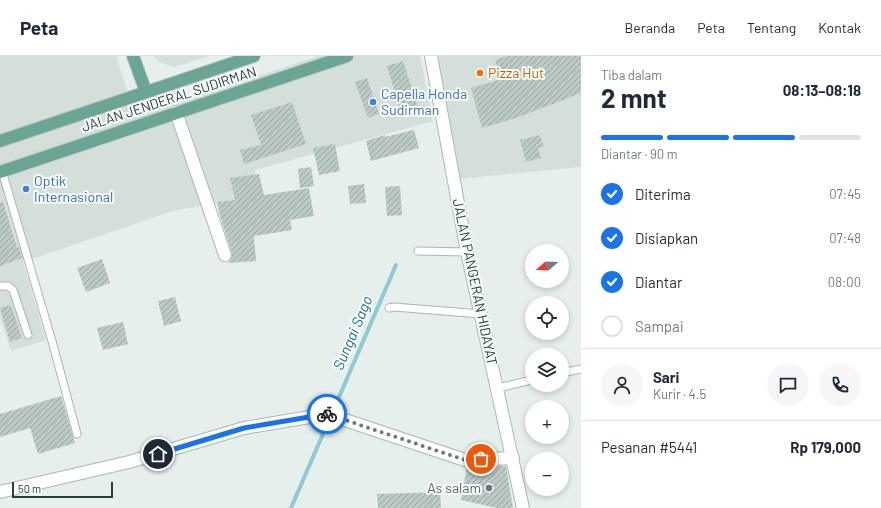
<!DOCTYPE html>
<html lang="id">
<head>
<meta charset="utf-8">
<style>
	:root { --surface:#fff; --page:#f6f6f7; --text:#1f2937; --muted:#747a83; --line:#e0e1e3; --accent:#1a73e8 }
	body { margin:0; font-family:Barlow,sans-serif; background:var(--page); color:var(--text); height:100vh; display:flex; flex-direction:column; font-size:15px; white-space:nowrap }
	* { box-sizing:border-box; margin:0 }
	p { font-size:13px; color:var(--muted) }
	.icon { flex:none; width:22px; height:22px; fill:none; stroke:currentColor; stroke-width:2; stroke-linecap:round; stroke-linejoin:round }
	.map { position:relative; flex:1; overflow:hidden }
	.side { display:flex; flex-direction:column; background:var(--surface); width:300px }
	.side>* { flex:none }
	.needle { width:26px; rotate:251deg }
	.buttons { position:absolute; left:525px; top:188px; display:grid; gap:8px }
	.buttons a { display:grid; place-items:center; width:44px; height:44px; border-radius:50%; background:var(--surface); box-shadow:0 2px 6px #0003; font-size:20px }
	.scale { position:absolute; left:12px; bottom:10px; width:101px; box-sizing:border-box; padding-left:4px; border:2px solid #24423a; border-top:0; font-size:11px; line-height:14px; white-space:nowrap; color:#24423a; -webkit-text-stroke:3px #f7fbf9; paint-order:stroke }
	.pin { position:absolute; display:grid; place-items:center; width:34px; height:34px; color:#fff; margin:-17px; border:2px solid #fff; border-radius:50%; box-shadow:0 1px 4px #0007 }
	.courier { position:absolute; display:grid; place-items:center; width:40px; height:40px; margin:-20px; border:3px solid #1a73e8; border-radius:50%; background:#fff; color:#222; box-shadow:0 1px 5px #0007 }
	.overview em { font-style:normal; font-weight:700 }
	.overview div { display:flex; flex-direction:column-reverse }
	.overview { display:flex; align-items:center; justify-content:space-between; height:68px; padding:0 20px }
	h1 { font-size:26px; font-weight:700; line-height:30px }
	.bar { display:grid; grid-template-columns:repeat(4,1fr); gap:6px 4px; align-content:center; height:48px; padding:0 20px }
	.bar i { height:5px; border-radius:3px; background:var(--line) }
	.bar .current { background:var(--accent) }
	.bar p { grid-column:span 4 }
	.line { display:flex; align-items:center; gap:10px; padding:0 20px; border-top:1px solid var(--line) }
	.line div { flex:1 }
	.round { display:grid; place-items:center; flex:none; width:42px; height:42px; border-radius:21px; background:var(--page) }
	ol { padding:0 20px; list-style:none }
	li { display:flex; align-items:center; gap:12px; height:44px }
	li p { margin-inline-start:auto }
	li .icon { padding:4px; border-radius:50%; background:var(--accent); color:#fff; stroke-width:4 }
	li:last-child { color:var(--muted) }
	li i { width:22px; height:22px; border:2px solid var(--line); border-radius:50% }
	header { display:flex; align-items:center; gap:24px; box-sizing:border-box; height:56px; padding:0 20px; background:var(--surface); border-bottom:1px solid var(--line) }
	header strong { font-size:19px }
	nav { display:flex; gap:22px; margin-inline-start:auto; font-size:14px }
	main { display:flex; flex:1; min-height:0 }
	.map>svg:first-child { display:block }
</style>
</head>
<body>
<header>
<strong>Peta</strong>
<nav><a>Beranda</a><a>Peta</a><a>Tentang</a><a>Kontak</a></nav>
</header>
<main>
<div class="map">
<svg width="581" height="452" viewBox="0 0 581 452">
	<defs>
		<pattern id="building-hatch" width="6" height="6" patternUnits="userSpaceOnUse"><rect width="6" height="6" fill="#bbcac4"/><path d="M-1 1l2-2M0 6l6-6M5 7l2-2" fill="none" stroke="#98a6a0"/></pattern>
	</defs>
	<rect width="100%" height="100%" fill="#e6efeb"/>
	<g fill="#d4dfda">
		<polygon points="0,0 116,0 136,61 318,0 420,0 433,65 255,114 259,139 173,155 23,206 46,284 11,295 0,261"/>
		<polygon points="154,0 209,0 175,11 159,6"/>
		<polygon points="440,0 581,0 581,111 458,123 437,4"/>
	</g>
	<g fill="none" stroke-linecap="round" stroke-linejoin="round">
		<g stroke="#8ec9d4" stroke-width="4">
			<polyline points="333,355 396,209"/>
			<polyline points="291,452 329,364"/>
		</g>
	</g>
	<g fill="url(#building-hatch)">
		<polygon points="506,0 581,0 581,37 513,63 482,72 471,32 502,23 495,4"/>
		<polygon points="403,5 417,49 400,54 387,10"/>
		<polygon points="367,22 379,58 368,62 355,26"/>
		<polygon points="292,46 306,88 244,108 240,94 261,89 251,59"/>
		<polygon points="414,74 419,92 371,105 366,85 385,79 385,81"/>
		<polygon points="540,79 544,91 538,92 541,102 526,106 520,84"/>
		<polygon points="335,88 340,115 319,119 313,92"/>
		<polygon points="311,111 314,130 300,132 298,113"/>
		<polygon points="259,118 264,139 309,132 314,160 290,164 292,174 254,180 256,205 228,207 232,201 232,197 220,160 217,146 235,144 230,122"/>
		<polygon points="364,128 366,147 350,148 348,130"/>
		<polygon points="400,130 402,159 387,160 385,131"/>
		<polygon points="0,146 3,146 17,192 19,191 22,202 0,210"/>
		<polygon points="102,203 110,227 86,236 77,212"/>
		<polygon points="175,241 181,265 164,270 158,245"/>
		<polygon points="11,249 22,282 10,286 0,252"/>
		<polygon points="123,266 128,288 103,294 97,272"/>
		<polygon points="61,340 75,387 38,398 30,372 0,381 0,358"/>
		<polygon points="506,410 513,452 497,452 461,444 467,411"/>
		<polygon points="440,436 441,452 378,452 377,438"/>
	</g>
	<g fill="none" stroke-linecap="round" stroke-linejoin="round">
		<g stroke="#a8b8b2" stroke-width="9">
			<g id="lane">
				<polyline points="2,115 52,285 77,378"/>
				<polyline points="418,195 467,196"/>
				<polyline points="0,230 8,230 13,234 28,279"/>
				<polyline points="389,252 394,251 481,258"/>
				<polyline points="562,317 581,313"/>
				<polyline points="498,332 532,324"/>
			</g>
		</g>
		<g stroke="#a8b8b2" stroke-width="14">
			<g id="street">
				<polyline points="176,56 225,199"/>
				<polyline points="0,436 129,406 244,372 327,358 465,404 513,402"/>
			</g>
		</g>
		<g stroke="#a4bbb3" stroke-width="14">
			<polyline id="secondary" points="431,0 467,196 523,452"/>
		</g>
		<g stroke="#c2cac8" stroke-width="14">
			<g id="primary">
				<polyline points="133,0 146,36"/>
				<polyline points="0,85 254,0"/>
				<polyline points="0,116 347,0"/>
			</g>
		</g>
		<use href="#lane" stroke="#fff" stroke-width="7"/>
		<use href="#street" stroke="#fff" stroke-width="12"/>
		<use href="#secondary" stroke="#fff" stroke-width="12"/>
		<use href="#primary" stroke="#6aa596" stroke-width="12"/>
	</g>
	<g fill="none" stroke-linecap="round" stroke-linejoin="round">
		<polyline stroke="#687f78" stroke-width="4" stroke-dasharray="0 7.2" points="327,358 465,404 481,403"/>
		<polyline stroke="#1a73e8" stroke-width="5" points="158,398 244,372 327,358"/>
	</g>
	<circle fill="#e8710a" stroke="#f7fbf9" stroke-width="1.5" cx="480" cy="17" r="4"/>
	<g fill="#3f7fe0" stroke="#f7fbf9" stroke-width="1.5">
		<circle cx="373" cy="46" r="4"/>
		<circle cx="26" cy="133" r="4"/>
	</g>
	<circle fill="#6b7280" stroke="#f7fbf9" stroke-width="1.5" cx="489" cy="432" r="4"/>
	<g text-anchor="middle" stroke-width="4" stroke-linejoin="round" paint-order="stroke">
		<g font-size="14" fill="#c56008" stroke="#f7fbf9" text-anchor="start">
			<text x="488" y="22">Pizza Hut</text>
		</g>
		<g font-size="14" fill="#366cbe" stroke="#f7fbf9" text-anchor="start">
			<text x="381" y="43">Capella Honda<tspan x="381" dy="16">Sudirman</tspan></text>
			<text x="34" y="130">Optik<tspan x="34" dy="16">Internasional</tspan></text>
		</g>
		<g font-size="14" fill="#24423a" stroke="#f7fbf9">
			<text transform="translate(169 43) rotate(-18)" y="5">JALAN JENDERAL SUDIRMAN</text>
			<text transform="translate(475 226) rotate(78)" y="5">JALAN PANGERAN HIDAYAT</text>
		</g>
		<g font-size="14" fill="#5b616d" stroke="#f7fbf9" text-anchor="end">
			<text x="481" y="437">As salam</text>
		</g>
		<g font-size="15" font-style="italic" fill="#1c6f80" stroke="#f7fbf9">
			<text transform="translate(353 277) rotate(-67)" y="5">Sungai Sago</text>
		</g>
	</g>
</svg>
<div class="buttons">
<a><svg class="needle" viewBox="-14 -14 28 28"><path d="M0-13l5 13h-10z" fill="#e53935"/><path d="M0 13l5-13h-10z" fill="#747a83"/></svg></a>
<a><svg class="icon" aria-label="locate" viewBox="0 0 24 24"><circle cx="12" cy="12" r="6"/><path d="M12 2v4M12 18v4M2 12h4M18 12h4"/></svg></a>
<a><svg class="icon" aria-label="layers" viewBox="0 0 24 24"><path d="M12 4l9 5-9 5-9-5zM3 14l9 5 9-5"/></svg></a>
<a>+</a>
<a>−</a>
</div>
<div class="scale">50 m</div>
<div class="pin" style="left:481px;top:403px;background:#ea580c"><svg class="icon" aria-label="bag" viewBox="0 0 24 24"><path d="M5 8h14l-1 12H6zM9 8a3 3 0 0 1 6 0"/></svg></div>
<div class="pin" style="left:158px;top:398px;background:#1f2937"><svg class="icon" aria-label="home" viewBox="0 0 24 24"><path d="M3 11l9-7 9 7M6 9v11h12V9"/></svg></div>
<div class="courier" style="left:327px;top:358px"><svg class="icon" aria-label="bike" viewBox="0 0 24 24"><circle cx="6" cy="16" r="4"/><circle cx="18" cy="16" r="4"/><path d="M6 16l4-8h5l3 8M10 8l3 8H6M13 5h3"/></svg></div>
</div>
<section class="side">
<div class="overview"><div><h1>2 mnt</h1><p>Tiba dalam</p></div><em>08:13–08:18</em></div>
<div class="bar"><i class="current"></i><i class="current"></i><i class="current"></i><i></i><p>Diantar · 90 m</p></div>
<ol>
<li><svg class="icon" aria-label="check" viewBox="0 0 24 24"><path d="M5 12l5 5 9-10"/></svg>Diterima<p>07:45</p></li>
<li><svg class="icon" aria-label="check" viewBox="0 0 24 24"><path d="M5 12l5 5 9-10"/></svg>Disiapkan<p>07:48</p></li>
<li><svg class="icon" aria-label="check" viewBox="0 0 24 24"><path d="M5 12l5 5 9-10"/></svg>Diantar<p>08:00</p></li>
<li><i></i>Sampai</li>
</ol>
<div class="line" style="height:72px"><a class="round"><svg class="icon" aria-label="person" viewBox="0 0 24 24"><circle cx="12" cy="8" r="4"/><path d="M4 21q1-7 8-7t8 7"/></svg></a><div><b>Sari</b><p>Kurir · 4.5</p></div><a class="round"><svg class="icon" aria-label="chat" viewBox="0 0 24 24"><path d="M4 5h16v11H9l-5 4z"/></svg></a><a class="round"><svg class="icon" aria-label="phone" viewBox="0 0 24 24"><path d="M5 4h4l2 5-3 2q2 4 5 5l2-3 5 2v4C11 20 4 13 5 4z"/></svg></a></div>
<div class="line" style="height:52px"><div>Pesanan #5441</div><b>Rp 179,000</b></div>
</section>
</main>
</body>
</html>
